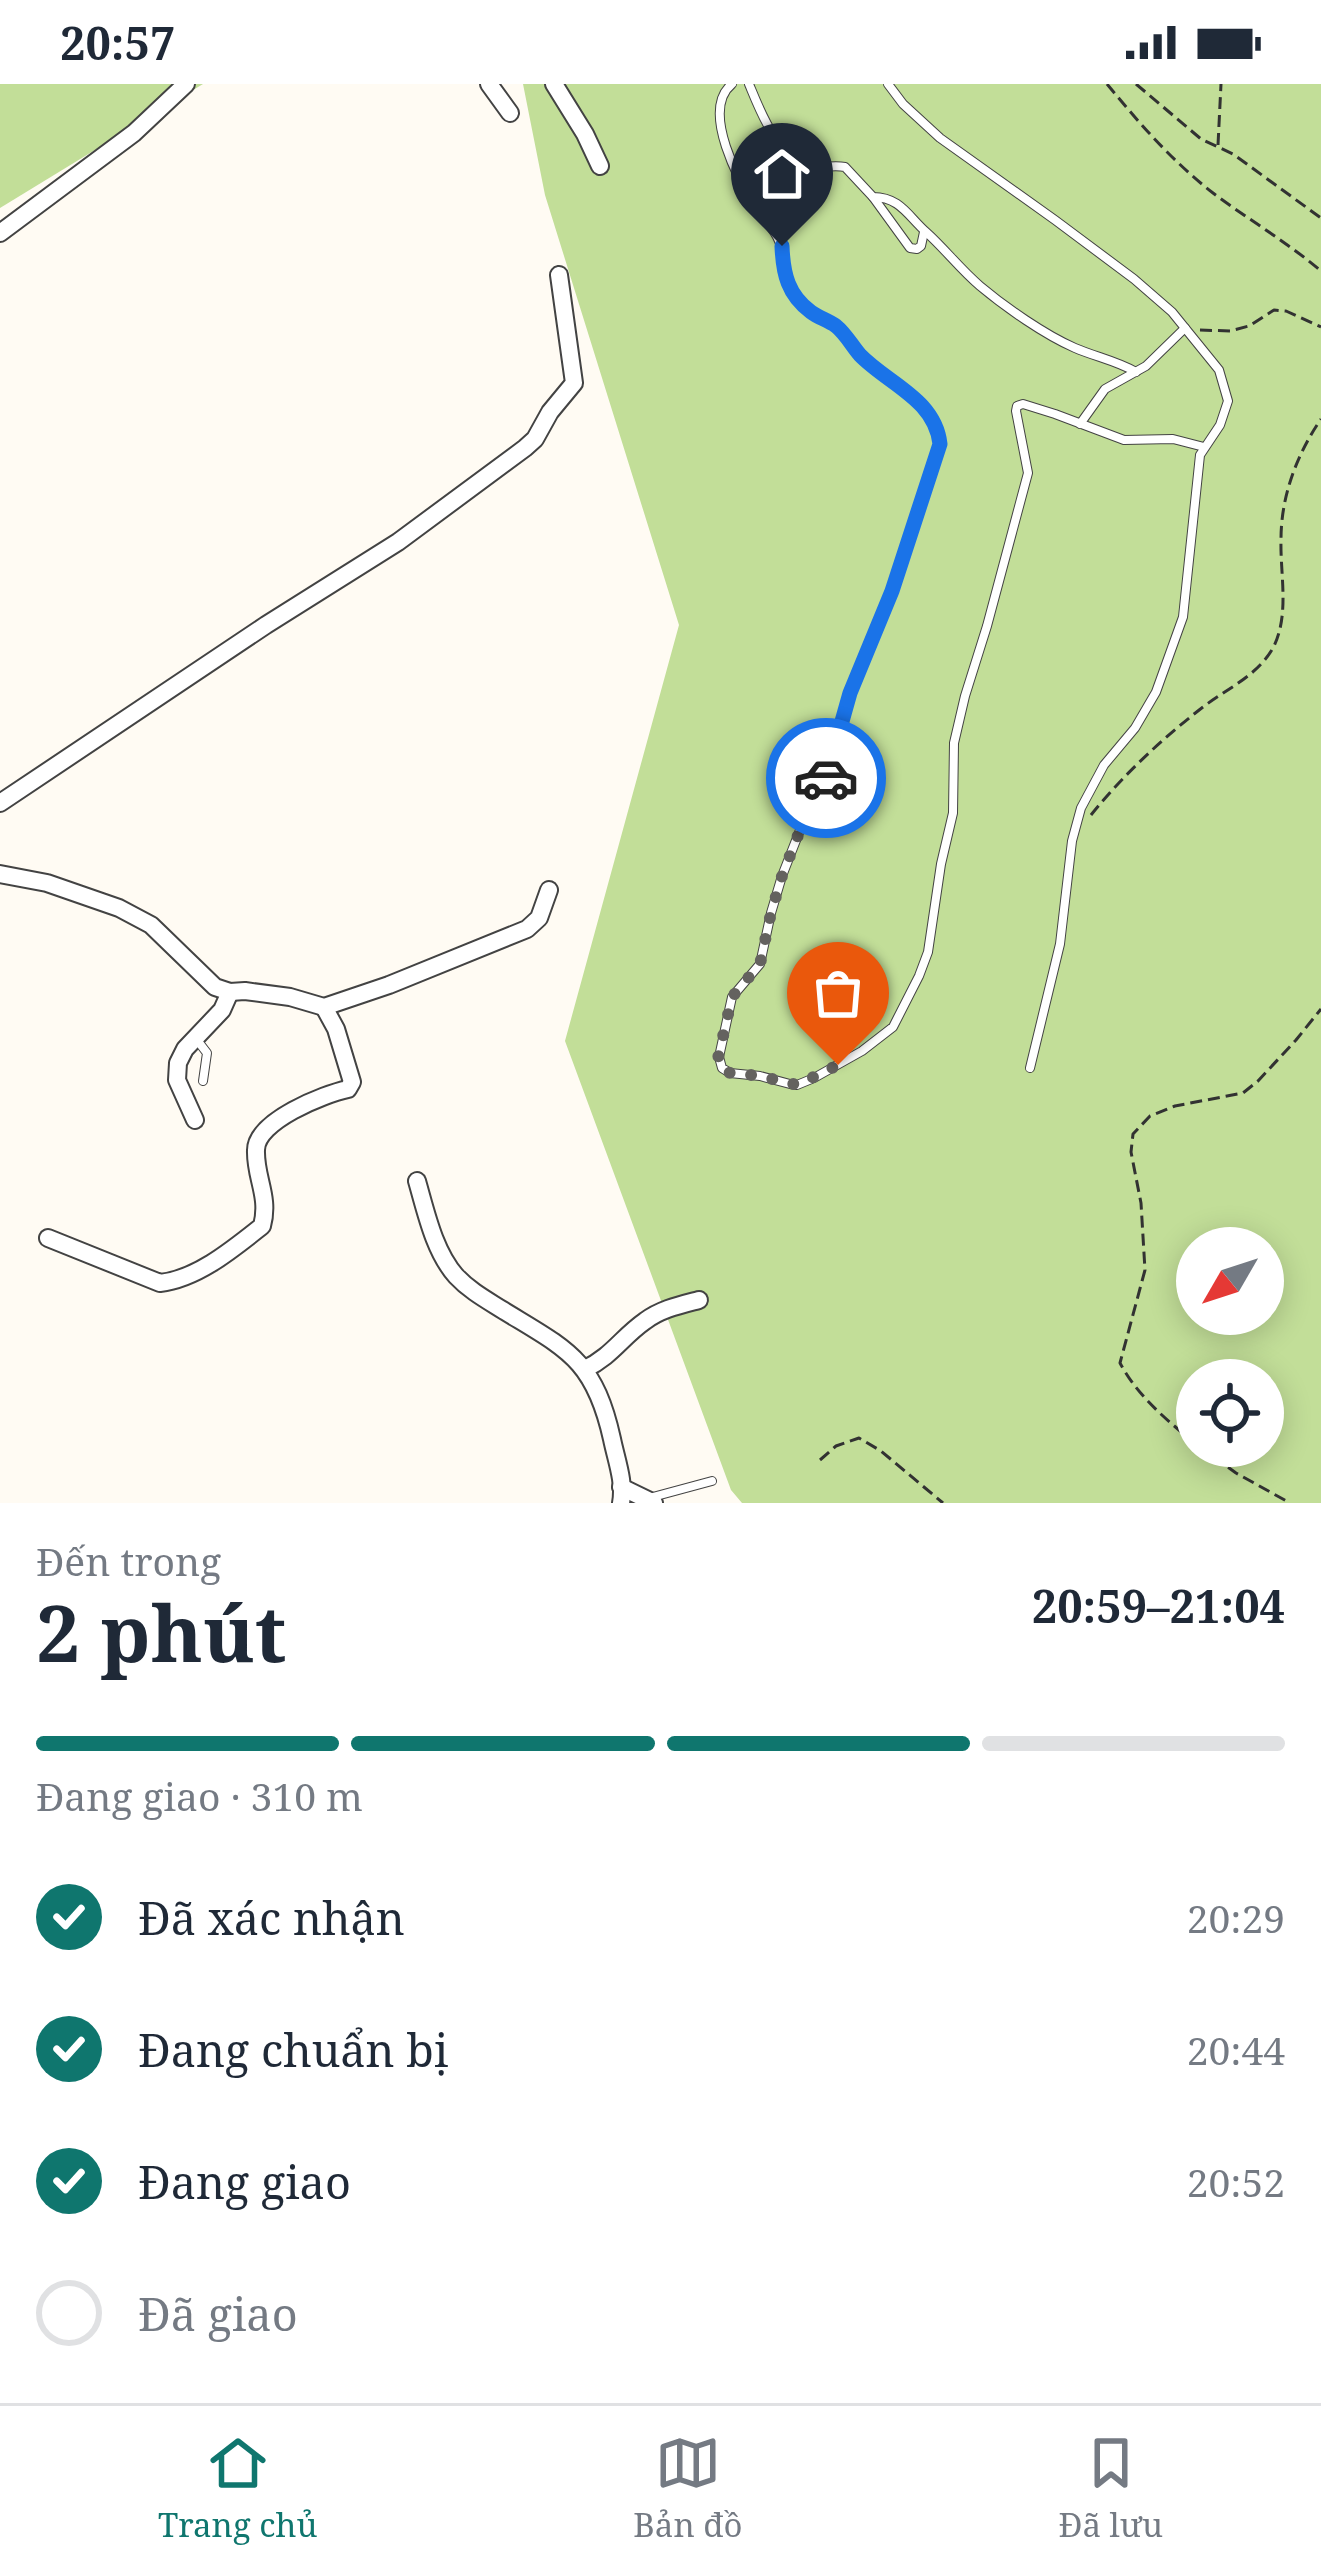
<!DOCTYPE html>
<html lang="vi">
<head>
<meta charset="utf-8">
<style>
	:root { --surface:#fff; --page:#f6f6f7; --text:#1f2937; --muted:#747a83; --line:#e0e1e3; --accent:#0f766e }
	body { margin:0; font-family:"Noto Serif",serif; background:var(--page); color:var(--text); height:100vh; display:flex; flex-direction:column; font-size:45px; white-space:nowrap }
	* { box-sizing:border-box; margin:0 }
	p { font-size:39px; color:var(--muted) }
	.icon { flex:none; width:66px; height:66px; fill:none; stroke:currentColor; stroke-width:2; stroke-linecap:round; stroke-linejoin:round }
	.map { position:relative; height:1419px; overflow:hidden }
	.side { display:flex; flex-direction:column; background:var(--surface); flex:1 }
	.side>* { flex:none }
	.needle { width:78px; rotate:231deg }
	.tools { position:absolute; left:1176px; top:1143px; display:grid; gap:24px }
	.tools a { display:grid; place-items:center; width:108px; height:108px; border-radius:50%; background:var(--surface); box-shadow:0 6px 30px #0003; font-size:60px }
	.pin { position:absolute; display:grid; place-items:center; width:102px; height:102px; color:#fff; margin:-123px -51px; border-radius:50% 50% 50% 0; rotate:-45deg; box-shadow:0 0 12px #0007 }
	.pin .icon { rotate:45deg }
	.courier { position:absolute; display:grid; place-items:center; width:120px; height:120px; margin:-60px; border:9px solid #1a73e8; border-radius:50%; background:#fff; color:#222; box-shadow:0 3px 15px #0007 }
	.head em { font-style:normal; font-weight:700 }
	.head div { display:flex; flex-direction:column-reverse }
	.head { display:flex; align-items:center; justify-content:space-between; height:204px; padding:0 36px }
	h1 { font-size:78px; font-weight:700; line-height:90px }
	.bar { display:grid; grid-template-columns:repeat(4,1fr); gap:18px 12px; align-content:center; height:144px; padding:0 36px }
	.bar i { height:15px; border-radius:9px; background:var(--line) }
	.bar .current { background:var(--accent) }
	.bar p { grid-column:span 4 }
	ol { padding:0 36px; list-style:none }
	li { display:flex; align-items:center; gap:36px; height:132px }
	li p { margin-inline-start:auto }
	li .icon { padding:12px; border-radius:50%; background:var(--accent); color:#fff; stroke-width:4 }
	li:last-child { color:var(--muted) }
	li i { width:66px; height:66px; border:6px solid var(--line); border-radius:50% }
	.status { display:flex; justify-content:space-between; align-items:center; height:84px; padding:0 60px; background:var(--surface); direction:ltr }
	.status svg { height:33px; fill:currentColor }
	.menu { display:flex; justify-content:space-around; align-items:center; height:168px; border-top:3px solid var(--line); background:var(--surface); font-size:33px; color:var(--muted) }
	.menu a { display:grid; justify-items:center; gap:6px }
	.menu .current { color:var(--accent) }
	.map>svg:first-child { display:block }
</style>
</head>
<body>
<div class="status"><b>20:57</b><svg viewBox="0 0 49 12"><path d="M0 12V9h3v3zM5 12V6h3v6zM10 12V3h3v9zM15 12V0h3v12zM26 1h20v11H26zM47 4h2v5h-2z"/></svg></div>
<div class="map">
<svg width="1321" height="1419" viewBox="0 0 1321 1419">
	<rect width="100%" height="100%" fill="#fffbf3"/>
	<g fill="#c2de98" fill-rule="evenodd">
		<polygon points="0,0 203,0 0,124"/>
		<path d="M 523,0 L 1321,0 L 1321,1419 L 742,1419 L 731,1406 L 565,957 L 679,541 L 545,111 ZM 1197,1164 L 1263,1164 L 1263,1230 L 1197,1230 ZM 1197,1296 L 1263,1296 L 1263,1362 L 1197,1362 Z"/>
	</g>
	<g fill="none" stroke-linecap="round" stroke-linejoin="round">
		<g stroke="#434343" stroke-width="10">
			<g id="service">
				<path d="M 732,0 C 700,26 739,98 758,127 C 765,137 775,146 779,157 C 788,178 782,200 799,218 C 811,230 826,233 838,243 C 847,251 853,264 862,272 C 890,300 936,316 939,360 L 893,507 L 850,609 L 822,704 L 802,741 L 782,792 L 771,829 L 760,880 L 732,913 L 719,973 L 722,984 L 730,989 L 760,992 L 790,1000 L 797,1001 L 814,994 L 862,967 L 893,943 L 919,892 L 928,868 L 941,780 L 953,729 L 954,659 L 965,612 L 987,542 L 1028,389 L 1016,327 L 1017,322 L 1023,320 L 1055,330 L 1124,356 L 1173,355 L 1204,363"/>
				<path d="M 749,0 C 761,29 779,78 815,82 C 825,84 834,81 845,83 L 873,113 C 900,113 908,132 926,148 C 945,165 960,185 980,202 C 1005,223 1045,251 1075,264 C 1096,273 1117,277 1136,288"/>
				<polyline points="888,0 903,20 940,54 1055,136 1134,195 1172,228 1219,286 1228,317 1220,341 1200,371 1183,533 1156,608 1135,644 1104,681 1081,724 1072,757 1060,860 1030,984"/>
				<polyline points="873,113 910,164 917,165 921,162 924,148"/>
				<polyline points="1080,340 1105,305 1146,282 1185,244"/>
				<polyline points="197,956 207,969 203,997"/>
				<polyline points="649,1414 712,1397"/>
			</g>
		</g>
		<g stroke="#434343" stroke-width="20">
			<g id="minor">
				<polyline points="489,0 510,29"/>
				<polyline points="554,0 585,50 600,82"/>
				<polyline points="0,149 134,49 186,0"/>
				<polyline points="0,719 266,541 398,458 525,364 535,355 550,328 574,299 559,191"/>
				<polyline points="0,790 47,799 119,824 151,841 215,903 230,908 245,907 290,913 324,923 389,901 527,845 539,834 549,806"/>
				<polyline points="195,1036 177,996 178,979 185,965 222,926 230,908"/>
				<path d="M 417,1097 C 426,1128 434,1167 456,1192 C 469,1206 485,1215 501,1225 C 566,1265 594,1274 612,1355 C 616,1375 625,1398 621,1419"/>
				<path d="M 48,1154 L 160,1199 C 197,1195 233,1165 262,1142 C 270,1112 255,1094 256,1066 C 256,1037 324,1010 348,1005 L 352,998 L 336,945 L 324,923"/>
				<path d="M 585,1285 C 612,1272 622,1253 645,1237 C 661,1225 680,1221 699,1216"/>
				<polyline points="621,1403 654,1419"/>
			</g>
		</g>
		<g stroke="#323232" stroke-width="3" stroke-dasharray="12 6" stroke-linecap="butt">
			<path d="M 1107,0 C 1139,39 1173,78 1213,109 C 1249,136 1287,158 1321,187"/>
			<polyline points="1136,0 1201,55 1233,70 1321,134"/>
			<polyline points="1218,61 1221,0"/>
			<polyline points="1200,246 1230,247 1249,242 1274,226 1286,227 1321,243"/>
			<path d="M 1091,731 C 1123,691 1163,654 1203,623 C 1228,604 1257,592 1273,564 C 1290,531 1280,491 1281,455 C 1281,412 1297,370 1321,335"/>
			<path d="M 1197,1361 C 1168,1337 1138,1313 1120,1279 L 1145,1186 L 1141,1119 L 1131,1068 L 1133,1050 L 1150,1032 L 1175,1022 L 1243,1009 L 1258,997 L 1296,956 L 1321,925"/>
			<polyline points="1199,1362 1236,1389 1290,1419"/>
			<polyline points="820,1376 836,1362 859,1354 881,1367 943,1419"/>
		</g>
		<use href="#service" stroke="#fff" stroke-width="8"/>
		<use href="#minor" stroke="#fff" stroke-width="16"/>
	</g>
	<g fill="none" stroke-linecap="round" stroke-linejoin="round">
		<polyline stroke="#64625f" stroke-width="12" stroke-dasharray="0 21.6" points="826,694 802,741 782,792 771,829 760,880 732,913 718,974 722,984 730,989 760,992 797,1001 838,981"/>
		<path stroke="#1a73e8" stroke-width="15" d="M 782,162 C 783,190 788,211 811,228 C 819,234 828,236 836,242 C 846,250 852,262 860,271 C 888,300 935,315 940,360 L 892,507 L 850,609 L 826,694"/>
	</g>
</svg>
<div class="tools">
<a><svg class="needle" viewBox="-14 -14 28 28"><path d="M0-13l5 13h-10z" fill="#e53935"/><path d="M0 13l5-13h-10z" fill="#747a83"/></svg></a>
<a><svg class="icon" aria-label="locate" viewBox="0 0 24 24"><circle cx="12" cy="12" r="6"/><path d="M12 2v4M12 18v4M2 12h4M18 12h4"/></svg></a>
</div>
<div class="pin" style="left:838px;top:981px;background:#ea580c"><svg class="icon" aria-label="bag" viewBox="0 0 24 24"><path d="M5 8h14l-1 12H6zM9 8a3 3 0 0 1 6 0"/></svg></div>
<div class="pin" style="left:782px;top:162px;background:#1f2937"><svg class="icon" aria-label="home" viewBox="0 0 24 24"><path d="M3 11l9-7 9 7M6 9v11h12V9"/></svg></div>
<div class="courier" style="left:826px;top:694px"><svg class="icon" aria-label="car" viewBox="0 0 24 24"><path d="M5 17H2v-5l4-1 3-4h7l3 4 3 1v5h-3M9 17h6M6 11h13"/><circle cx="7" cy="17" r="2"/><circle cx="17" cy="17" r="2"/></svg></div>
</div>
<section class="side">
<div class="head"><div><h1>2 phút</h1><p>Đến trong</p></div><em>20:59–21:04</em></div>
<div class="bar"><i class="current"></i><i class="current"></i><i class="current"></i><i></i><p>Đang giao · 310 m</p></div>
<ol>
<li><svg class="icon" aria-label="check" viewBox="0 0 24 24"><path d="M5 12l5 5 9-10"/></svg>Đã xác nhận<p>20:29</p></li>
<li><svg class="icon" aria-label="check" viewBox="0 0 24 24"><path d="M5 12l5 5 9-10"/></svg>Đang chuẩn bị<p>20:44</p></li>
<li><svg class="icon" aria-label="check" viewBox="0 0 24 24"><path d="M5 12l5 5 9-10"/></svg>Đang giao<p>20:52</p></li>
<li><i></i>Đã giao</li>
</ol>
</section>
<nav class="menu">
<a class="current"><svg class="icon" aria-label="home" viewBox="0 0 24 24"><path d="M3 11l9-7 9 7M6 9v11h12V9"/></svg>Trang chủ</a>
<a><svg class="icon" aria-label="map" viewBox="0 0 24 24"><path d="M3 6l6-2 6 2 6-2v14l-6 2-6-2-6 2zM9 4v14M15 6v14"/></svg>Bản đồ</a>
<a><svg class="icon" aria-label="saved" viewBox="0 0 24 24"><path d="M7 4h10v16l-5-4-5 4z"/></svg>Đã lưu</a>
</nav>
</body>
</html>
